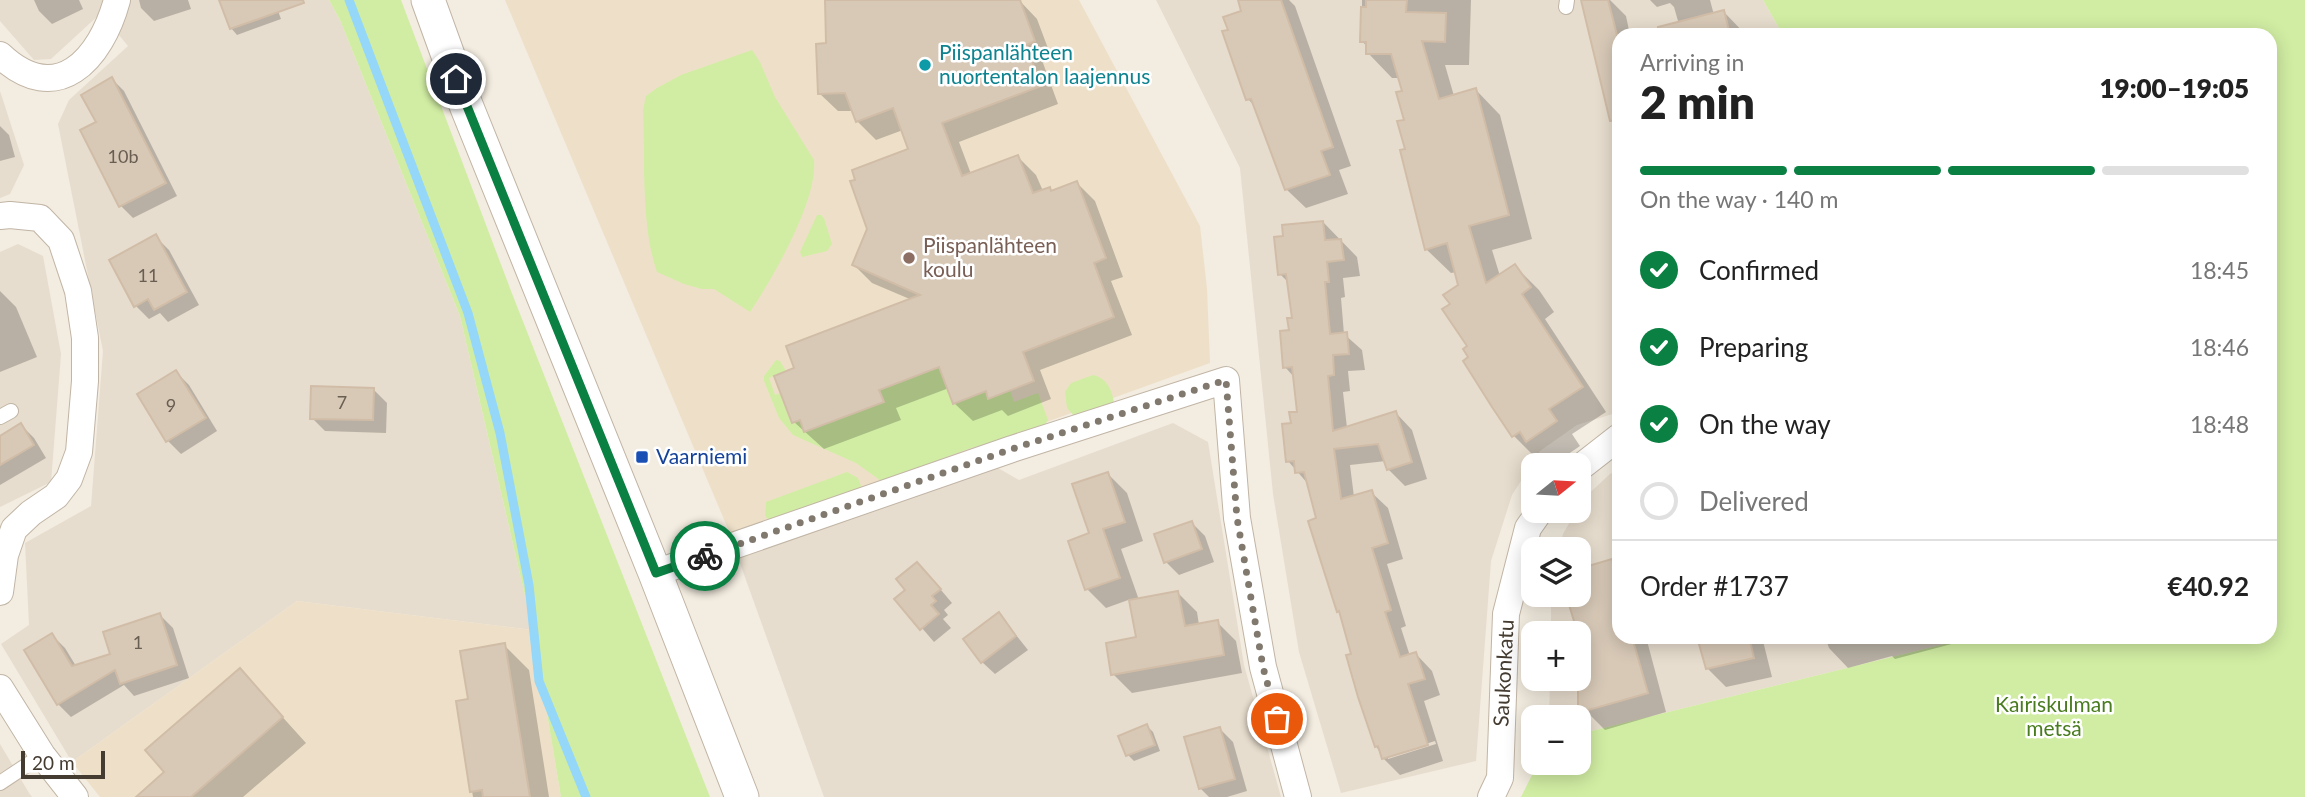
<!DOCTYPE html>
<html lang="en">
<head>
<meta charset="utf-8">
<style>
	:root { --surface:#fff; --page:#f2f2f2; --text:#222; --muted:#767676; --line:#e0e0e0; --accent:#0b8043 }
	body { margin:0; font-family:Lato,sans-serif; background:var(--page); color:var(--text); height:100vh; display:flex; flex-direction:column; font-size:26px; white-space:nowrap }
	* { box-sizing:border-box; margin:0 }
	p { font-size:23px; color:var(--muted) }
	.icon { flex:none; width:38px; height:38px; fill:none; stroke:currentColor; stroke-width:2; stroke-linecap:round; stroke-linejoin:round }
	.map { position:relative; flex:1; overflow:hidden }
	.details { position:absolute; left:1612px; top:28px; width:665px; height:616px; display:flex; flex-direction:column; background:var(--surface); border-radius:21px; box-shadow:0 4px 18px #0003 }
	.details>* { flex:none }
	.needle { width:46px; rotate:72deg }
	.buttons { position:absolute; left:1521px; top:453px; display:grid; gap:14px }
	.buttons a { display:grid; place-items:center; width:70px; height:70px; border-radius:14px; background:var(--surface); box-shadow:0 4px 18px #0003; font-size:35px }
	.scale { position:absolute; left:21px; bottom:18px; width:84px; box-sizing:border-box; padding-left:7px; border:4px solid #443b31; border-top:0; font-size:19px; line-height:24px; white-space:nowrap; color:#443b31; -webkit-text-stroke:5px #fff; paint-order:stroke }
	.pin { position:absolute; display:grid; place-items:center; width:60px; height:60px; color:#fff; margin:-30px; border:4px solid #fff; border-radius:50%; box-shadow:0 2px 7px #0007 }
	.courier { position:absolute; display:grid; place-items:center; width:70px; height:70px; margin:-35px; border:5px solid #0b8043; border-radius:50%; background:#fff; color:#222; box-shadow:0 2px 9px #0007 }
	.overview em { font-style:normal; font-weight:800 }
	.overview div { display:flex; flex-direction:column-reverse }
	.overview { display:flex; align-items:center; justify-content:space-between; height:119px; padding:0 28px }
	h1 { font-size:46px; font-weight:800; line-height:52px }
	.bar { display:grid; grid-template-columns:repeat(4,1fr); gap:10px 7px; align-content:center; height:84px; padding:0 28px }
	.bar i { height:9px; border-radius:5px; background:var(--line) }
	.bar .active { background:var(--accent) }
	.bar p { grid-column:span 4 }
	.line { display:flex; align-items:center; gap:18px; padding:0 28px; border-top:2px solid var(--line) }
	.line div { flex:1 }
	ol { padding:0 28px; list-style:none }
	li { display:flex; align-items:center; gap:21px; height:77px }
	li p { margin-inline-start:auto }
	li .icon { padding:7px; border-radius:50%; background:var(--accent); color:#fff; stroke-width:4 }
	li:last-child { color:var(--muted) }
	li i { width:38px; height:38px; border:4px solid var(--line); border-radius:50% }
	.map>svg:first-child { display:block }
</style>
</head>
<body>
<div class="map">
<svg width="2305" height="797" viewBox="0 0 2305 797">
	<rect width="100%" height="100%" fill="#f3ece0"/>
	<g fill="#e7ddce">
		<polygon points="0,0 329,0 340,20 460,316 533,630 297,601 72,762 1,644 29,625 25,543 91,506 103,351 58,124 69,100 128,46 101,13 51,59 34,60 0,21"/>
		<polygon points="1156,0 1763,0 1783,35 1619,35 1619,412 1577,425 1540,451 1512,495 1491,561 1476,761 1341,793 1299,652 1273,494 1240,168"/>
		<polygon points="0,91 24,165 10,194 0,198"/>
		<polygon points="18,244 43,256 61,354 51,482 0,507 0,252"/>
		<polygon points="1173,423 1208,442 1244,665 1281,797 824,797 737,555 991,464 1019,480"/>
		<polygon points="1619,469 1619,637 1973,637 1579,734 1578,718 1549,718 1550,679 1578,679 1578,634 1551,633 1551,595 1578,595 1578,550 1559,549 1563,534 1576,511 1578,511 1581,501 1610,474"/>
		<polygon points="0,744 29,793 32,797 0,797"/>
	</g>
	<g fill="#eee0c8">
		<polygon points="505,0 1079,0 1200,226 1207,289 1210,363 731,536"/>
		<polygon points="297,601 533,630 561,797 100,797 72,762"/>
	</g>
	<g fill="#d1eda3">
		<polygon points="329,0 401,0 511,291 710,797 561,797 533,630 460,316 340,20"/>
		<polygon points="1763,0 2305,0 2305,797 1521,797 1538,763 1578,763 1579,734 1973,637 2270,637 2270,35 1783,35"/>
		<path d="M 752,50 L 760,62 L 775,97 L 814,160 C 818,201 772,279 750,312 L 714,289 L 702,289 L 684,284 L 657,272 C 641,227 645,158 643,110 L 646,96 L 657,88 L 681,75 Z"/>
		<polygon points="817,215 821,215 824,218 832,244 827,251 802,257 800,252"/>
		<polygon points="776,360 780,361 786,371 769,378 775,395 781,393 792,423 800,420 804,432 883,401 879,390 939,367 953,403 986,391 988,398 1010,390 1014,402 1038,393 1048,420 1041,431 971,448 881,481 856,463 793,435 779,418 764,381 764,376"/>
		<path d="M 1093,375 C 1107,378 1113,391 1114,405 L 1075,417 L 1067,408 L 1065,392 L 1071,383 Z"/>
		<polygon points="847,472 858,478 861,486 860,489 770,521 765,516 766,502"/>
	</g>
	<g fill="#0003" fill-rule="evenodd">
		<polygon points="34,0 79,0 83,9 52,24 39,11"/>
		<polygon points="139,0 188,0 191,9 154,21 141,8"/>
		<polygon points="221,0 274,0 281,19 237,35 231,28"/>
		<polygon points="826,0 1019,0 1037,19 1052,59 1043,63 1058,104 959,142 971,174 1018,157 1036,175 1043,191 1049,189 1052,192 1077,183 1095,201 1123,277 1111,281 1132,335 1040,370 1051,399 1008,416 1002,410 973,421 954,403 949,388 896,408 901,420 824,449 794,422 797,369 912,300 872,283 854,265 869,229 911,150 903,130 876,140 858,122 854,111 838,111 819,93 828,45"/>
		<polygon points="1240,0 1289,0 1295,6 1351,166 1339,170 1348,194 1306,208 1286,189 1257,109 1248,99 1230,31 1244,12"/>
		<polygon points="1362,0 1471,0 1469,65 1445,65 1454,96 1476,90 1500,115 1532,239 1492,250 1500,276 1515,266 1539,290 1554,312 1545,319 1606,412 1572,434 1580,446 1552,465 1543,457 1538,460 1514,436 1471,358 1469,346 1452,305 1460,286 1457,272 1451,273 1426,249 1407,150 1405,92 1400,78 1392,78 1368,53 1368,48 1362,41"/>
		<polygon points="1594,0 1610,0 1626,16 1630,35 1619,35 1619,147 1583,3"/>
		<polygon points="1650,0 1710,0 1714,15 1724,12 1746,35 1682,35 1674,7 1670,3 1657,7"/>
		<polygon points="112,79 124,91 177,196 133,218 121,206 99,123"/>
		<polygon points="0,126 9,135 15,157 0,161"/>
		<path d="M 1323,222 L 1357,257 L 1360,276 L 1343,278 L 1345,297 L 1341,298 L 1344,334 L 1362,350 L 1365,370 L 1348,371 L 1350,391 L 1343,392 L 1347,428 L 1396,413 L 1412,430 L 1427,479 L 1405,486 L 1388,469 L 1386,461 L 1350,465 L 1354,497 L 1371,492 L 1388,508 L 1403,559 L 1387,564 L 1406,626 L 1401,628 L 1410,656 L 1416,654 L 1432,671 L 1440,695 L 1424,701 L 1443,761 L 1400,775 L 1383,758 L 1376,746 L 1342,615 L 1338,611 L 1309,485 L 1288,461 L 1292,425 L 1299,413 L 1294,377 L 1285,367 L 1294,319 L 1289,283 L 1280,274 ZM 1435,741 L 1436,744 L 1388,759 L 1388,756 Z"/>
		<polygon points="156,237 169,250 199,305 168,322 160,313 149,319 136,306"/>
		<polygon points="0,291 16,307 37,357 0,372"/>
		<polygon points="176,372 189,385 217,431 181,454 168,441"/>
		<polygon points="374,390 387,403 386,433 325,431 312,418"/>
		<polygon points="21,425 34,438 46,458 0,485 0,438"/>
		<polygon points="1108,474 1127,493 1143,541 1121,549 1139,600 1178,593 1197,612 1199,625 1217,622 1236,641 1242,673 1132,693 1113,674 1138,639 1131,599 1106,608 1087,589 1091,534"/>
		<polygon points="1192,523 1205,536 1214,562 1179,575 1166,562"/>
		<polygon points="1611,561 1619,569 1619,637 1646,637 1666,712 1605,730 1586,711 1576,679 1578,679 1578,634 1571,634 1570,628 1577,626 1568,595 1578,595"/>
		<polygon points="930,577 952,603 944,610 948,615 943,619 951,628 934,642 897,599"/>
		<polygon points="999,614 1028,650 995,674 982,662"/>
		<polygon points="160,615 173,628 189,678 134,696 124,685 71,717 58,704 52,635 65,648 76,666 112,656"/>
		<polygon points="1699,637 1762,637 1772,677 1726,687 1707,668"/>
		<polygon points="1825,637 1978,637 1895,659 1892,656 1848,668 1829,648"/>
		<polygon points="504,645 529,670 549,797 473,797 458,702 470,700"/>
		<polygon points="240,670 306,743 243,797 138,797 167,772"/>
		<polygon points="1147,726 1153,732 1160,751 1134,761 1128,755"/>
		<polygon points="1220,729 1233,742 1247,791 1227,797 1209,797 1200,788"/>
	</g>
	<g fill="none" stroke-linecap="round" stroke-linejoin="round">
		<polyline stroke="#94d7f8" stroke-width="9" points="349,0 468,313 500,433 529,585 539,681 586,797"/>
	</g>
	<g fill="#d8c9b7" stroke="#d1bda7" stroke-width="2">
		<polygon points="219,0 303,0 304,3 230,29"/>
		<polygon points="825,0 1020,0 1035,41 1026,45 1041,86 942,123 962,176 1018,155 1033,193 1050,187 1051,191 1077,181 1106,258 1094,263 1114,317 1023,352 1034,381 988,399 986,391 953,404 939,367 879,390 884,402 804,432 800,420 792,423 774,376 794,368 786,346 920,295 852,265 867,229 850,181 855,180 852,170 908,149 893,108 856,122 845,93 818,94 816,44 826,43"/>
		<polygon points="1238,0 1281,0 1333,147 1321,151 1330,175 1285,190 1251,99 1246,100 1222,31 1228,30 1223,17 1241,11"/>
		<polygon points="1366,0 1407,0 1406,12 1446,13 1445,42 1422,41 1439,99 1476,88 1509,215 1469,226 1486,283 1515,264 1531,287 1522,294 1583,387 1549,409 1557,421 1526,442 1520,432 1512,437 1492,407 1463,361 1468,357 1463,349 1467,346 1442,309 1450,304 1443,295 1458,285 1447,243 1425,250 1400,150 1405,149 1397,121 1404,120 1396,92 1402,91 1391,54 1366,54 1366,42 1360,42 1361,7 1366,7"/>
		<polygon points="1581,0 1608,0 1619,43 1619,120 1610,121"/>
		<polygon points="1724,10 1730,35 1659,35 1658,27"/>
		<polygon points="112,77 166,183 119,207 80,130 96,122 81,95"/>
		<polygon points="1323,221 1325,240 1341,239 1344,260 1327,262 1329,282 1325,282 1330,334 1347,332 1349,354 1333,355 1334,375 1328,376 1333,431 1396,411 1412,462 1387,470 1378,444 1334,449 1341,499 1372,490 1388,543 1372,548 1391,610 1385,612 1400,657 1416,652 1425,679 1408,684 1428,745 1382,759 1378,746 1375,747 1358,697 1346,655 1351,654 1339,611 1337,612 1308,521 1316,518 1304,472 1295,473 1294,461 1286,462 1282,424 1291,423 1289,412 1297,412 1292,367 1283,368 1280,331 1289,330 1287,318 1292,318 1286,274 1278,275 1274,237 1283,236 1282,225"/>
		<polygon points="156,234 187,292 154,310 148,299 134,307 109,260"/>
		<polygon points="176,370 206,418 166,442 137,394"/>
		<polygon points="311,386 374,388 373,420 310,419"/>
		<polygon points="21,423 34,445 0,465 0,436"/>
		<polygon points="1108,472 1125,522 1103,529 1120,578 1085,590 1068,541 1089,533 1072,484"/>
		<polygon points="1192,521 1202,549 1164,563 1154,534"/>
		<polygon points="1612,559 1619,582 1619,637 1632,637 1648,693 1578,713 1578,634 1566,595 1578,595 1578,569"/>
		<polygon points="917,562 941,589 932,596 936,601 931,605 939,614 920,630 894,599 905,590 896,579"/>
		<polygon points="1178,591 1185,626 1218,620 1224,655 1111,675 1106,643 1136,637 1129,600"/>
		<polygon points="999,612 1016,636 981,663 963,639"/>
		<polygon points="160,613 177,665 120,684 115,670 57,705 24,650 52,633 72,666 110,654 103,632"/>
		<polygon points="1697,637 1749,637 1754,658 1706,669"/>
		<polygon points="505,643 530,797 483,797 482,790 470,792 456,701 468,699 460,651"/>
		<polygon points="240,668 283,717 191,797 136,797 164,772 145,750"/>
		<polygon points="1147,724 1155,745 1126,756 1118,736"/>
		<polygon points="1220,727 1235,779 1199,789 1184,737"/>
	</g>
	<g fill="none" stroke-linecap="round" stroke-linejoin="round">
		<g stroke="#c1b5a5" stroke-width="16">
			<g id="service">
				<polyline points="1566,7 1567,0"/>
				<polyline points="0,417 11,411"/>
				<polyline points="0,783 42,755"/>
			</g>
		</g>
		<g stroke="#c1b5a5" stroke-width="28">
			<g id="minor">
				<path d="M 0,55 C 57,109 101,59 117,0"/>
				<polyline points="0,216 10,215 40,218 61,240 78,291 85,338 85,381 79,452 69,479 56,496 31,513 14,529 5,555 0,592"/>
				<polyline points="1578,469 1619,437"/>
				<polyline points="655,573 1012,449 1226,380 1237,518 1263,667 1298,797"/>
				<polyline points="0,688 42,755 75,797"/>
				<polyline points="1491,797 1500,778 1506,614 1528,528 1540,511"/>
			</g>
		</g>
		<g stroke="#c1b5a5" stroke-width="35">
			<polyline id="tertiary" points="428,0 466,105 655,573 742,797"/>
		</g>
		<use href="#service" stroke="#fff" stroke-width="14"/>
		<use href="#minor" stroke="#fff" stroke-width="26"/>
		<use href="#tertiary" stroke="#fff" stroke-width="33"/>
	</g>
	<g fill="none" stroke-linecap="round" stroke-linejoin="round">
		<polyline stroke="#81796e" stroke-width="7" stroke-dasharray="0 12.6" points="705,556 1012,449 1226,380 1237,518 1263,667 1277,719"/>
		<polyline stroke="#0b8043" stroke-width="9" points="456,79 656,573 705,556"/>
	</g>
	<circle fill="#0f9aa8" stroke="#fff" stroke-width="2.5" cx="925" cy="65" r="7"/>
	<circle fill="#8d6e63" stroke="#fff" stroke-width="2.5" cx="909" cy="258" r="7"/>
	<rect fill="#1a4fb4" stroke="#fff" stroke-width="2.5" x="635" y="450" width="14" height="14" rx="3.5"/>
	<g text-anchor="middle" stroke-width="5" stroke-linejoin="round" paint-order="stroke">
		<g font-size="18" fill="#695e52">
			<text x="123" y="163">10b</text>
			<text x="148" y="282">11</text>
			<text x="342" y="409">7</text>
			<text x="171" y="412">9</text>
			<text x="138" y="649">1</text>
		</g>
		<g font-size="21" fill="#0d838f" stroke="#fff" text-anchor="start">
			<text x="939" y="60">Piispanlähteen<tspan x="939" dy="24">nuortentalon laajennus</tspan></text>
		</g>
		<g font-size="21" fill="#785e54" stroke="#fff" text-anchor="start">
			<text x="923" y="253">Piispanlähteen<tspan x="923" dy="24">koulu</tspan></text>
		</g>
		<g font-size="21" fill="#164399" stroke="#fff" text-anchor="start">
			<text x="656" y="464">Vaarniemi</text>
		</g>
		<g font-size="21" fill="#443b31" stroke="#fff">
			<text transform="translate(1504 673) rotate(-87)" y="7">Saukonkatu</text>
		</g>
		<g font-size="21" fill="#497b1f" stroke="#fff">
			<text x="2054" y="712">Kairiskulman<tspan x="2054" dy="24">metsä</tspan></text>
		</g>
	</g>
</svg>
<div class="buttons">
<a><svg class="needle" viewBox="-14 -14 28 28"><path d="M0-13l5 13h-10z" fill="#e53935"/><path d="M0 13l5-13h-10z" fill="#767676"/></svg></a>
<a><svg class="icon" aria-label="layers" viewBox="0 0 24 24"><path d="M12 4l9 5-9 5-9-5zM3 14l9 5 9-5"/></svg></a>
<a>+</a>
<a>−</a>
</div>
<div class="scale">20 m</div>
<div class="pin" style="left:1277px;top:719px;background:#ea580c"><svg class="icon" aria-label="bag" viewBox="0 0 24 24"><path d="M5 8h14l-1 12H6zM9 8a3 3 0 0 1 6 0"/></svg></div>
<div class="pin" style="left:456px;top:79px;background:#1f2937"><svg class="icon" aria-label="home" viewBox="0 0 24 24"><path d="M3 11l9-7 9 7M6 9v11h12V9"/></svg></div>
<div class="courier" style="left:705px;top:556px"><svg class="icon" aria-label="bike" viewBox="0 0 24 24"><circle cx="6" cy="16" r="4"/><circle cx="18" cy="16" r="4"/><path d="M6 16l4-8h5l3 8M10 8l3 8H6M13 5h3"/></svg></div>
<section class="details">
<div class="overview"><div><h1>2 min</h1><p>Arriving in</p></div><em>19:00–19:05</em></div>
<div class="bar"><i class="active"></i><i class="active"></i><i class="active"></i><i></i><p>On the way · 140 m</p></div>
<ol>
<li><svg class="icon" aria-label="check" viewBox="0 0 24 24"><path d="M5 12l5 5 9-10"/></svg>Confirmed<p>18:45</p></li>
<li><svg class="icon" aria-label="check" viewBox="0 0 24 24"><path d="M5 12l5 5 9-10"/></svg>Preparing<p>18:46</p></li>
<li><svg class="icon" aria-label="check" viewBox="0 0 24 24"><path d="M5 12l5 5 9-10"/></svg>On the way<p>18:48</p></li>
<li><i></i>Delivered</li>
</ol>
<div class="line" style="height:91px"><div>Order #1737</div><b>€40.92</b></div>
</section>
</div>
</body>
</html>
